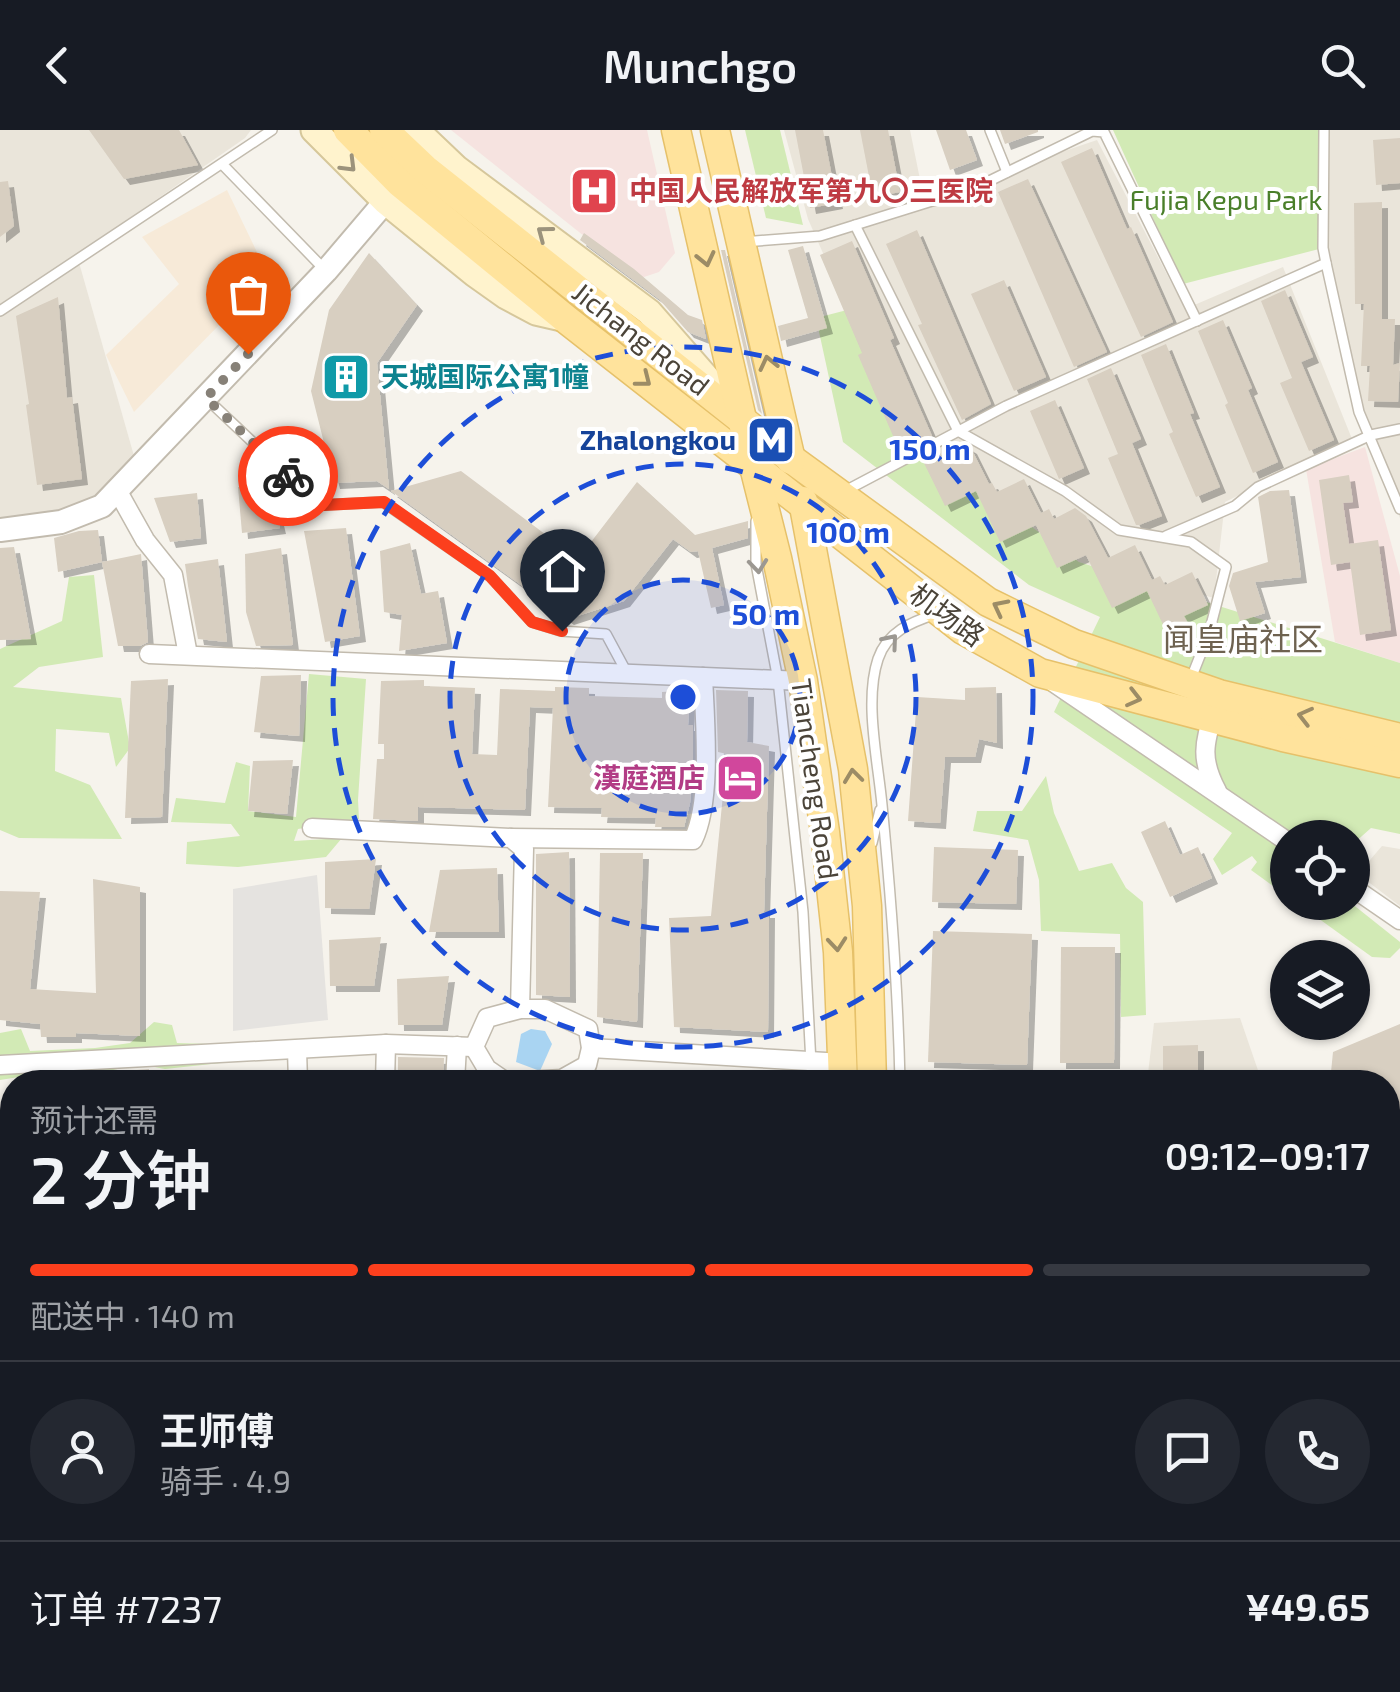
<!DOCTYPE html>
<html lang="zh">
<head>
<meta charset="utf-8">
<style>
	:root { --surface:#171b24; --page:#242831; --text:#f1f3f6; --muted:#9ea1a6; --line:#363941; --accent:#fc3f1d }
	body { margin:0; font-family:"Exo 2","Noto Sans SC",sans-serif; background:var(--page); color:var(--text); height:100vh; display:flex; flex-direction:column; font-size:38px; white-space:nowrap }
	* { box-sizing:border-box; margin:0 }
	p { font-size:32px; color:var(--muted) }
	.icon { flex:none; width:55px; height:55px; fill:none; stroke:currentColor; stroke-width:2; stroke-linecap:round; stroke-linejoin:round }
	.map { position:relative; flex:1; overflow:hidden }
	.panel { position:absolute; left:0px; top:940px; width:1400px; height:622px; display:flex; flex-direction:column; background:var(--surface); border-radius:40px 40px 0 0; box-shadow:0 2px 8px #0004 }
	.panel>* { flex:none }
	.buttons { position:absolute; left:1270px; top:690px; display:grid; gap:20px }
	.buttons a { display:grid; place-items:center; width:100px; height:100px; border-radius:50%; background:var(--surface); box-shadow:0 2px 8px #0004; font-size:50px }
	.pin { position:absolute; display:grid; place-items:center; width:85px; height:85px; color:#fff; margin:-102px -42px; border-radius:50% 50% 50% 0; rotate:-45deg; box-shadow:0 0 10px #0007 }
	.pin .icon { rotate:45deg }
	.courier { position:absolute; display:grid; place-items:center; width:100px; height:100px; margin:-50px; border:8px solid #fc3f1d; border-radius:50%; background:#fff; color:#222; box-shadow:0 2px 12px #0007 }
	.overview em { font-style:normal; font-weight:600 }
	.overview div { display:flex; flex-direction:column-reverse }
	.overview { display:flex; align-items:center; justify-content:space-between; height:170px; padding:0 30px }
	h1 { font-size:65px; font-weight:600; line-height:75px }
	.bar { display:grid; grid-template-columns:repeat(4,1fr); gap:15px 10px; align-content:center; height:120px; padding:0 30px }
	.bar i { height:12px; border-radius:8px; background:var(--line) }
	.bar .current { background:var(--accent) }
	.bar p { grid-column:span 4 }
	.line { display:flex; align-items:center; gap:25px; padding:0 30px; border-top:2px solid var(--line) }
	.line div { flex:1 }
	.round { display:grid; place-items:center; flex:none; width:105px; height:105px; border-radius:52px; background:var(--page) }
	header { display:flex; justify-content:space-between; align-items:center; height:130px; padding:0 30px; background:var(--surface); font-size:45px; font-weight:600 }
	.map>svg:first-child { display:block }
</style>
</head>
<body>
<header><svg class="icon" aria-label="back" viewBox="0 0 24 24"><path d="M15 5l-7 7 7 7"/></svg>Munchgo<svg class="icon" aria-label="search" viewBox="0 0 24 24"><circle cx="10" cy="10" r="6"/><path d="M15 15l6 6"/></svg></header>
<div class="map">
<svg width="1400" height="1562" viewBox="0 0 1400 1562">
	<defs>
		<filter id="shadow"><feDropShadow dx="6" dy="6" stdDeviation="0" flood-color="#0004"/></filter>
	</defs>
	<rect width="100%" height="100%" fill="#f6f3ec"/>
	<g fill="#eae5da">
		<polygon points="0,0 251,0 245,8 0,178"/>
		<polygon points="784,0 910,0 924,69 1097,10 1185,179 1283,137 1352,309 1225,372 1214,468 1079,432 901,301 808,89"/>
		<polygon points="1324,0 1400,0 1400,388 1359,282 1323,118"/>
		<polygon points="78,129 138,340 102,376 0,400 0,181"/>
		<polygon points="1382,716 1400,719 1400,776 1358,744"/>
		<polygon points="1240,888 1262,952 1147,952 1154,893"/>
		<polygon points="1124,947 1124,952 917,951"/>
		<polygon points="1388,1301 1400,1362 1400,1562 1164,1562 1165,1550 1388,1550"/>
		<polygon points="0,1310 12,1311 12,1546 0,1543"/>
		<polygon points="25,1550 220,1550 218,1562 65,1562"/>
		<rect x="267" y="1550" width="438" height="12"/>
		<rect x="948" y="1550" width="167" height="12"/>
	</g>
	<polygon fill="#f7ead8" points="227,60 268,145 134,282 106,225 179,154 142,107"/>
	<g fill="#f6e3e0">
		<polygon points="451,0 647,0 675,123 659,142 638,149"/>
		<polygon points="1365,317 1400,446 1400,533 1335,512 1306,339"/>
	</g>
	<g fill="#d2eab5">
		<polygon points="745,0 780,0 803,95 766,88"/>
		<polygon points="1113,0 1324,0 1323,118 1183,154"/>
		<polygon points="851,179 902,301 1079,432 1400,533 1400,704 1371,698 1353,714 1352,708 1288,708 1287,766 1251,740 1257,732 1252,726 1222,745 1213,729 1232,703 1054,582 1100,487 1029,455 843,312 816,188"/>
		<polygon points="94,445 103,527 39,537 13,557 121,568 130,618 116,637 109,603 56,599 55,641 90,655 122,709 19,708 0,700 0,519 62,491 69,447"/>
		<polygon points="309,544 366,549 358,670 359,689 298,699 294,711 342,708 326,727 238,737 186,734 187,712 240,706 231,694 171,692 176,668 225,673 236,632 250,636 248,681 296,687"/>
		<polygon points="1046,646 1054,683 1079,741 1112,733 1126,758 1143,772 1146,885 1121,887 1120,804 1041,801 1039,750 1028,710 973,701 977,681 1022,681"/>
		<polygon points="1297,773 1351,773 1400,812 1400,818 1390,828 1372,827"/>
		<polygon points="154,892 172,895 177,913 211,914 221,933 165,939 138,934 101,943 67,935 52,938 61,952 28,952 19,947 0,950 0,903 21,899 30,921 95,918 130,913"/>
		<polygon points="0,1149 12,1149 12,1274 0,1271"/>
		<polygon points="1010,1550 1044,1550 1045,1562 1009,1562"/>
	</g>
	<g fill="#e5e3e0">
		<polygon points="317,745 328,890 233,901 233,759"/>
		<polygon points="1400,1072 1400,1201 1388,1164 1388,1077"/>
	</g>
	<polygon fill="#a9d4f2" points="531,899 545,901 552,914 540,941 516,932 521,904"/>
	<g fill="#d8cfc1" filter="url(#shadow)">
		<polygon points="89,0 179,0 198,35 124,49"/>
		<polygon points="795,0 823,0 837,73 810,78"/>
		<polygon points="860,0 888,0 900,62 873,67"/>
		<polygon points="936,0 966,0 977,30 950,40"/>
		<polygon points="1000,0 1038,0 1038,2 1005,14"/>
		<polygon points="1400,8 1400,53 1376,55 1373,10"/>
		<polygon points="1092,18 1127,99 1131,97 1173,192 1141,207 1061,32"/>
		<polygon points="1028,49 1107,222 1074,237 998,62"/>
		<polygon points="8,51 14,96 0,107 0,52"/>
		<polygon points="1382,72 1382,189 1395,189 1393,235 1400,233 1398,272 1368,271 1370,236 1361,236 1364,174 1355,174 1354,73"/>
		<polygon points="917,100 991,274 962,290 918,195 922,194 886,114"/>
		<polygon points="584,103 634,139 688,185 702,190 706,209 688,202 659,169 580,110"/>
		<polygon points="852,111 894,208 890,210 932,306 900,322 858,225 862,223 820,125"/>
		<polygon points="803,116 827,198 781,211 778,196 808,188 788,120"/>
		<polygon points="721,120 725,120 762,284 758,280"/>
		<polygon points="369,123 417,175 377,233 389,359 377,351 334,353 311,261 329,180"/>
		<polygon points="1004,150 1046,247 1014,261 971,164"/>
		<polygon points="1285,160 1313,227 1301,232 1334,310 1309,321 1280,253 1292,248 1261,171"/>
		<polygon points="58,167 67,268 72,267 82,349 37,355 26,275 29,274 16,186"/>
		<polygon points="1223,190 1252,258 1248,260 1278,332 1253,343 1225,275 1228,273 1198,201"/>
		<polygon points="1166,214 1194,283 1190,284 1220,357 1196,367 1169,304 1173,302 1141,225"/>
		<polygon points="1111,238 1141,309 1132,313 1162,386 1139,395 1136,395 1108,328 1118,324 1087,249"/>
		<polygon points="1055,270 1084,338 1059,349 1030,281"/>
		<polygon points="966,315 971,318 989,354 992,353 997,362 1024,349 1041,383 1049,379 1054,389 1075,378 1086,386 1108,428 1135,415 1152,450 1160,446 1165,455 1192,442 1208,475 1184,486 1189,495 1168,505 1147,461 1112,478 1086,425 1057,438 1036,395 1000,412 976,361 945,376 922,329 939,321 942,326"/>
		<polygon points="461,341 578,429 637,352 695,405 748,391 748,408 712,418 724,475 711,478 698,421 691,422 673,409 624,471 568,489 391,361"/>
		<polygon points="1349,345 1353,372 1343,373 1349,414 1378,410 1391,500 1360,505 1350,432 1331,435 1319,350"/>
		<polygon points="270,356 280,398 242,403 238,357"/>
		<polygon points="1289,360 1301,447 1255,452 1265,483 1240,491 1229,456 1233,443 1268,432 1258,367 1270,361"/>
		<polygon points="197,363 201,408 170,412 154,368"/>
		<polygon points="346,398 360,506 325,512 304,401"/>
		<polygon points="98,400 102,432 58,442 54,408 79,401"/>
		<polygon points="410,413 421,464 438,461 447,513 399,521 402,485 384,482 380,421"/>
		<polygon points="14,417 31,509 0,510 0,418"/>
		<polygon points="281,418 293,515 256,516 246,482 245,424"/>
		<polygon points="141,424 148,512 140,516 118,516 102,432"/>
		<polygon points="218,429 227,512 198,509 188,456 185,434"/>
		<polygon points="301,545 299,606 254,602 261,546"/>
		<polygon points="168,549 162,687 125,688 131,551"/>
		<polygon points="424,550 424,556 475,558 472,624 497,625 500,559 555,561 555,557 589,558 589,566 662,568 662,562 690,560 688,595 693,595 693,628 690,673 684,697 655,697 656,688 601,687 602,678 548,677 553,578 530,577 525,680 418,677 418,691 373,689 377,629 384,629 384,614 378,614 381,551"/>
		<polygon points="996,557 997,613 979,609 975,627 945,627 940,693 908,691 917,567 965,570 965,558"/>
		<polygon points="716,560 748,561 747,612 769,616 764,782 769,782 768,902 674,897 669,788 711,786 727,624 718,622"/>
		<polygon points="293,630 287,684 248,681 253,631"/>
		<polygon points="1165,691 1180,725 1198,717 1212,748 1170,767 1141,702"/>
		<polygon points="934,717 1018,720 1016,774 932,772"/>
		<polygon points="569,722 570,867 536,865 536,724"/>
		<polygon points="600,723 643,723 637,892 597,887"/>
		<polygon points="376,729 369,779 325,778 325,732"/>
		<polygon points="497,738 499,802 429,802 440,740"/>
		<polygon points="93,749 140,757 140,906 76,903 76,907 41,907 40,894 0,890 0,761 40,762 30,859 96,863"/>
		<polygon points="933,801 1032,804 1027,935 928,932"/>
		<polygon points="381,807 374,856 330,856 329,810"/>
		<polygon points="1061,817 1115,817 1114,933 1060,933"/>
		<polygon points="449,846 442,895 398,895 397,849"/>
		<polygon points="1400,894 1400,1033 1388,1037 1388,952 1330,952 1333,922"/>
		<polygon points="1198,915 1198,952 1163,952 1163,916"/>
		<polygon points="398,927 444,928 443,952 398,952"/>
		<polygon points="149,939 149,952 85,952 85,944"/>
		<polygon points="12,977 12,1121 11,1138 0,1137 0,978"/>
		<polygon points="0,1310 12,1311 12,1400 0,1397"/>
		<polygon points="0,1452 12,1457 12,1538 0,1534"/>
		<polygon points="1388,1454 1393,1454 1400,1486 1400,1520 1388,1523"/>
		<polygon points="145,1550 203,1550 201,1562 142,1562"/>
		<rect x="302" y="1550" width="55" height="12"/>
		<rect x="398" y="1550" width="36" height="12"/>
		<rect x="470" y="1550" width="36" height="12"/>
		<rect x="555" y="1550" width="36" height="12"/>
		<rect x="960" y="1550" width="40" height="12"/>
		<rect x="1067" y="1550" width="29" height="12"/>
		<polygon points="1196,1550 1234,1550 1233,1562 1195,1562"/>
		<polygon points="1307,1550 1336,1550 1338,1562 1308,1562"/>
	</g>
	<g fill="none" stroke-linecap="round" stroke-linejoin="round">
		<g stroke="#c2bbae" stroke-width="12">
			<g id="service">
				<polyline points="990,0 1007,42"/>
				<polyline points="1324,0 1323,118 1326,133 1359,282 1400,379"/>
				<polyline points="222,34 324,139"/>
				<polyline points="855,95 958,301 1065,361 1119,400 1191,412 1226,437 1209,503 1190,551"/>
				<polyline points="743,112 820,106 977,57 1092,1 1104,2 1197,191"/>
				<polyline points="0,181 272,0"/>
				<polyline points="208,270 280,338 323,375 383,372 490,446 532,492 561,501 606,504 627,543"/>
				<polyline points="845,361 1006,276 1326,133"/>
				<polyline points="756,391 756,434 778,550 803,782 812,952"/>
				<polyline points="1166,406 1235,376 1258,357 1310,333 1371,305 1400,299"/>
				<polyline points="872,713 880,680"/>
				<path d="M 900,952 C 898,860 891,767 882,675 C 878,631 864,571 878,529 C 887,502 911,492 936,484"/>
			</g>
		</g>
		<g stroke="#c2bbae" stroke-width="21">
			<g id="minor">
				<polyline points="117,360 145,410 173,445 188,525"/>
				<polyline points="149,524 803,551"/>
				<polyline points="1053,552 1288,712"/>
				<path d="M 1214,581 C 1204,614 1200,629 1217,661"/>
				<polyline points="312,698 511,708 524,719 520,879"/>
				<path d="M 511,708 L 693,710 C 712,672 705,590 703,547"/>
				<polyline points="1352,757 1400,790"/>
				<polygon points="520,879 545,879 588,899 591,918 587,935 562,949 506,952 487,939 474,917 487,888"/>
				<polyline points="591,918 843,933"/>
				<polyline points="297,920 298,952"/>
				<polyline points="0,935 386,914 474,917"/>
				<polyline points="385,952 386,914"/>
				<polyline points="455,952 457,916"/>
				<polyline points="1388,1210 1400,1242"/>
				<polyline points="0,1298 12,1297"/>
				<polyline points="0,1431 12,1434"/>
				<polyline points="289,1550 290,1562"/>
				<polyline points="375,1550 376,1562"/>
				<polyline points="0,1554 27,1562"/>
				<polyline points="126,1562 129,1550"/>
				<polyline points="241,1562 244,1550"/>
				<polyline points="697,1562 697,1550"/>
			</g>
		</g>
		<g stroke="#c2bbae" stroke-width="26">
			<g id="tertiary">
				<polyline points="0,400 61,392 102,376 326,141 395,60"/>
				<polyline points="823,1550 823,1562"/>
				<polyline points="901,1550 901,1562"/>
			</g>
		</g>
		<g stroke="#d6c79b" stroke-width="29">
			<g id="secondary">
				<polyline points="314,0 385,71 475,144 506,166 536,182 562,188"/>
				<polyline points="416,0 456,38 649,182 719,262"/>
			</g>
		</g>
		<g stroke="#e6c16a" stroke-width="31">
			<g id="primary">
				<polyline points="348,0 400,53 567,190 963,500 1040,543 1283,607 1400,633"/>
				<polyline points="384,0 425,39 790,328 988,472 1074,514 1219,564 1400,608"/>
				<polyline points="676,0 742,289 777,428 803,551 825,702 838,822 843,952"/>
				<polyline points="715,0 791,330"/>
				<polyline points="803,371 853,639 867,776 872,952"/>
				<polyline points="848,1550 848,1562"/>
				<polyline points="873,1550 873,1562"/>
			</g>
		</g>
		<use href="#service" stroke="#fff" stroke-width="9"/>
		<use href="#minor" stroke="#fff" stroke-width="18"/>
		<use href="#tertiary" stroke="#fff" stroke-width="22"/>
		<use href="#secondary" stroke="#fff3cd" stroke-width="25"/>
		<use href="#primary" stroke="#ffe39c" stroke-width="28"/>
	</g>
	<defs><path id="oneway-chevron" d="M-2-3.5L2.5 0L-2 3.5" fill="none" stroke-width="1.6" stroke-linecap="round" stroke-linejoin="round" transform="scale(2.5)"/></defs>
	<g stroke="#9c937c">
		<use href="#oneway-chevron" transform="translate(349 35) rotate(45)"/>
		<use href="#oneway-chevron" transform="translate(544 103) rotate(-143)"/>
	</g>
	<g stroke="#9c8c66">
		<use href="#oneway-chevron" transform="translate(706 129) rotate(77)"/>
		<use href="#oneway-chevron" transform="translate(768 233) rotate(-103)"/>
		<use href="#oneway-chevron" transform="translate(644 250) rotate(38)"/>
		<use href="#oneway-chevron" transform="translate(1000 477) rotate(-153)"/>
		<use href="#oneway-chevron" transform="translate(1134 568) rotate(14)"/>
		<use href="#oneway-chevron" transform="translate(1305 586) rotate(-166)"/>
		<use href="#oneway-chevron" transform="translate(853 646) rotate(-97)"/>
		<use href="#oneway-chevron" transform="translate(837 814) rotate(85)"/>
	</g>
	<g stroke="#9c9892">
		<use href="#oneway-chevron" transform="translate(758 436) rotate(84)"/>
		<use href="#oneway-chevron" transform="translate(891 511) rotate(-50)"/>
	</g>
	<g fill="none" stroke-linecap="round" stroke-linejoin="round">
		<polyline stroke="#878178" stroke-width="10" stroke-dasharray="0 18" points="248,224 206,268 288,346"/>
		<polyline stroke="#fc3f1d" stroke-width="12" points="288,346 323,375 384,372 490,446 532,492 562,501"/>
	</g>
	<circle cx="683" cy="567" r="117" fill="#1d4ed8" fill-opacity=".12"/>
	<g fill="none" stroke="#1d4ed8" stroke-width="5" stroke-dasharray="18 12">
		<circle cx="683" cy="567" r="117"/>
		<circle cx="683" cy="567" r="233"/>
		<circle cx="683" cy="567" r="350"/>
	</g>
	<defs>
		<g id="hospital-square" transform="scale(2.5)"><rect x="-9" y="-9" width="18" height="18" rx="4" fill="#e0444e" stroke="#fff"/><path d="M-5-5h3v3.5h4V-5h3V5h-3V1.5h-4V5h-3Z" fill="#fff"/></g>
		<g id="building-square" transform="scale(2.5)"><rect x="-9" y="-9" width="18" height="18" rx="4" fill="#0f9aa8" stroke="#fff"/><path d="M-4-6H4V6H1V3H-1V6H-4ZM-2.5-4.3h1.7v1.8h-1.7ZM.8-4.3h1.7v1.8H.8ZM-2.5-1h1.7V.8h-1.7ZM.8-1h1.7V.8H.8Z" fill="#fff"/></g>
		<g id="metro-square" transform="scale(2.5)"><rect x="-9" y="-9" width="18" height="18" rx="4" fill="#1a4fb4" stroke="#fff"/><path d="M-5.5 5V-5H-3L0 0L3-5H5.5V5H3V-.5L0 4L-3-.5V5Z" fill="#fff"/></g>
		<g id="hotel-square" transform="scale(2.5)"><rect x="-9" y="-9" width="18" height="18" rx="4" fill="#d1479c" stroke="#fff"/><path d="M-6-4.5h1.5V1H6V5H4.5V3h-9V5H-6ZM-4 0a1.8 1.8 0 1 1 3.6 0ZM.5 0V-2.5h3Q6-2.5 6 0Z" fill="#fff"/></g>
	</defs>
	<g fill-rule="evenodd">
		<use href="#hospital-square" x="594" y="61"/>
		<use href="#building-square" x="346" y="247"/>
		<use href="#metro-square" x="771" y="310"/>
		<use href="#hotel-square" x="740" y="648"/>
	</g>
	<g text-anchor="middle" stroke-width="8" stroke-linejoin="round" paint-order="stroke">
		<g font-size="28" font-weight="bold" fill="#be3a42" stroke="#fff" text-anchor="start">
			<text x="629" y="71">中国人民解放军第九〇三医院</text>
		</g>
		<g font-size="28" fill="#4a7f2a" stroke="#fff">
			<text x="1226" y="80">Fujia Kepu Park</text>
		</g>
		<g font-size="28" fill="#4b4439" stroke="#fff">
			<text transform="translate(641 209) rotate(38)" y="10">Jichang Road</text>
			<text transform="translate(947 485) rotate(36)" y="10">机场路</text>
			<text transform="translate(815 649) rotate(82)" y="10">Tiancheng Road</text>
		</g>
		<g font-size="28" font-weight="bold" fill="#0d838f" stroke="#fff" text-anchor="start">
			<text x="381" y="257">天城国际公寓1幢</text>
		</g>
		<g font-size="28" font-weight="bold" fill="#164399" stroke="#fff" text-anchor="end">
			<text x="736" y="320">Zhalongkou</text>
		</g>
		<g font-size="28" font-weight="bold" fill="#b23c85" stroke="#fff" text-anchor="end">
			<text x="705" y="658">漢庭酒店</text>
		</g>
		<g font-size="32" fill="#6e6250" stroke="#fff">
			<text x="1243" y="521">闻皇庙社区</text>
		</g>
	</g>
	<circle cx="683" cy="567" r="15" fill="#1d4ed8" stroke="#fff" stroke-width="5"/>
	<g font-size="30" text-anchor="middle" font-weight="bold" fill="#1d4ed8" stroke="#fff" stroke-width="8" stroke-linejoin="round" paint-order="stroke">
		<text x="930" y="330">150 m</text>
		<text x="848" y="413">100 m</text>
		<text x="766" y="495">50 m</text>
	</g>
</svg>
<div class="buttons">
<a><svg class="icon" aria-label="locate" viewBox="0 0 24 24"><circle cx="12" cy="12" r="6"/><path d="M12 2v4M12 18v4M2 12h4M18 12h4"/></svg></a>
<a><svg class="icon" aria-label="layers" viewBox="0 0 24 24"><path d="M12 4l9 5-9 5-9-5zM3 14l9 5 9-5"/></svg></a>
</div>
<div class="pin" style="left:248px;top:224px;background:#ea580c"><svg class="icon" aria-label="bag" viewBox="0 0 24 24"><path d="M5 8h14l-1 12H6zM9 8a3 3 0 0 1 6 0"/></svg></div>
<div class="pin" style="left:562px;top:501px;background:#1f2937"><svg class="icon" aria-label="home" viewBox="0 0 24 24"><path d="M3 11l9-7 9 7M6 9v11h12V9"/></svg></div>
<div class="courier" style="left:288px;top:346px"><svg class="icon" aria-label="bike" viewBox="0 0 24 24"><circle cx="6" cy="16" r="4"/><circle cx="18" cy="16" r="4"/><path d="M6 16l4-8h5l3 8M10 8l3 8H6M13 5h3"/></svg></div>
<section class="panel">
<div class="overview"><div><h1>2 分钟</h1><p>预计还需</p></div><em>09:12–09:17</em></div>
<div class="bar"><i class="current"></i><i class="current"></i><i class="current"></i><i></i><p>配送中 · 140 m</p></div>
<div class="line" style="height:180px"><a class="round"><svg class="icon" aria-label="person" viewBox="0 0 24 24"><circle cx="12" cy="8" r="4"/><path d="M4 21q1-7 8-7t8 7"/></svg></a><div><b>王师傅</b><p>骑手 · 4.9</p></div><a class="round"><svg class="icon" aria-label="chat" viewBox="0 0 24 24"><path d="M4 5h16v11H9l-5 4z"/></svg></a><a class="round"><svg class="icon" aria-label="phone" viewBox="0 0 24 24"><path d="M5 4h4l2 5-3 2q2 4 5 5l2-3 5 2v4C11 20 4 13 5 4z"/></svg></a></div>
<div class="line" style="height:130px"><div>订单 #7237</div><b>¥49.65</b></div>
</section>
</div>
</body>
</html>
